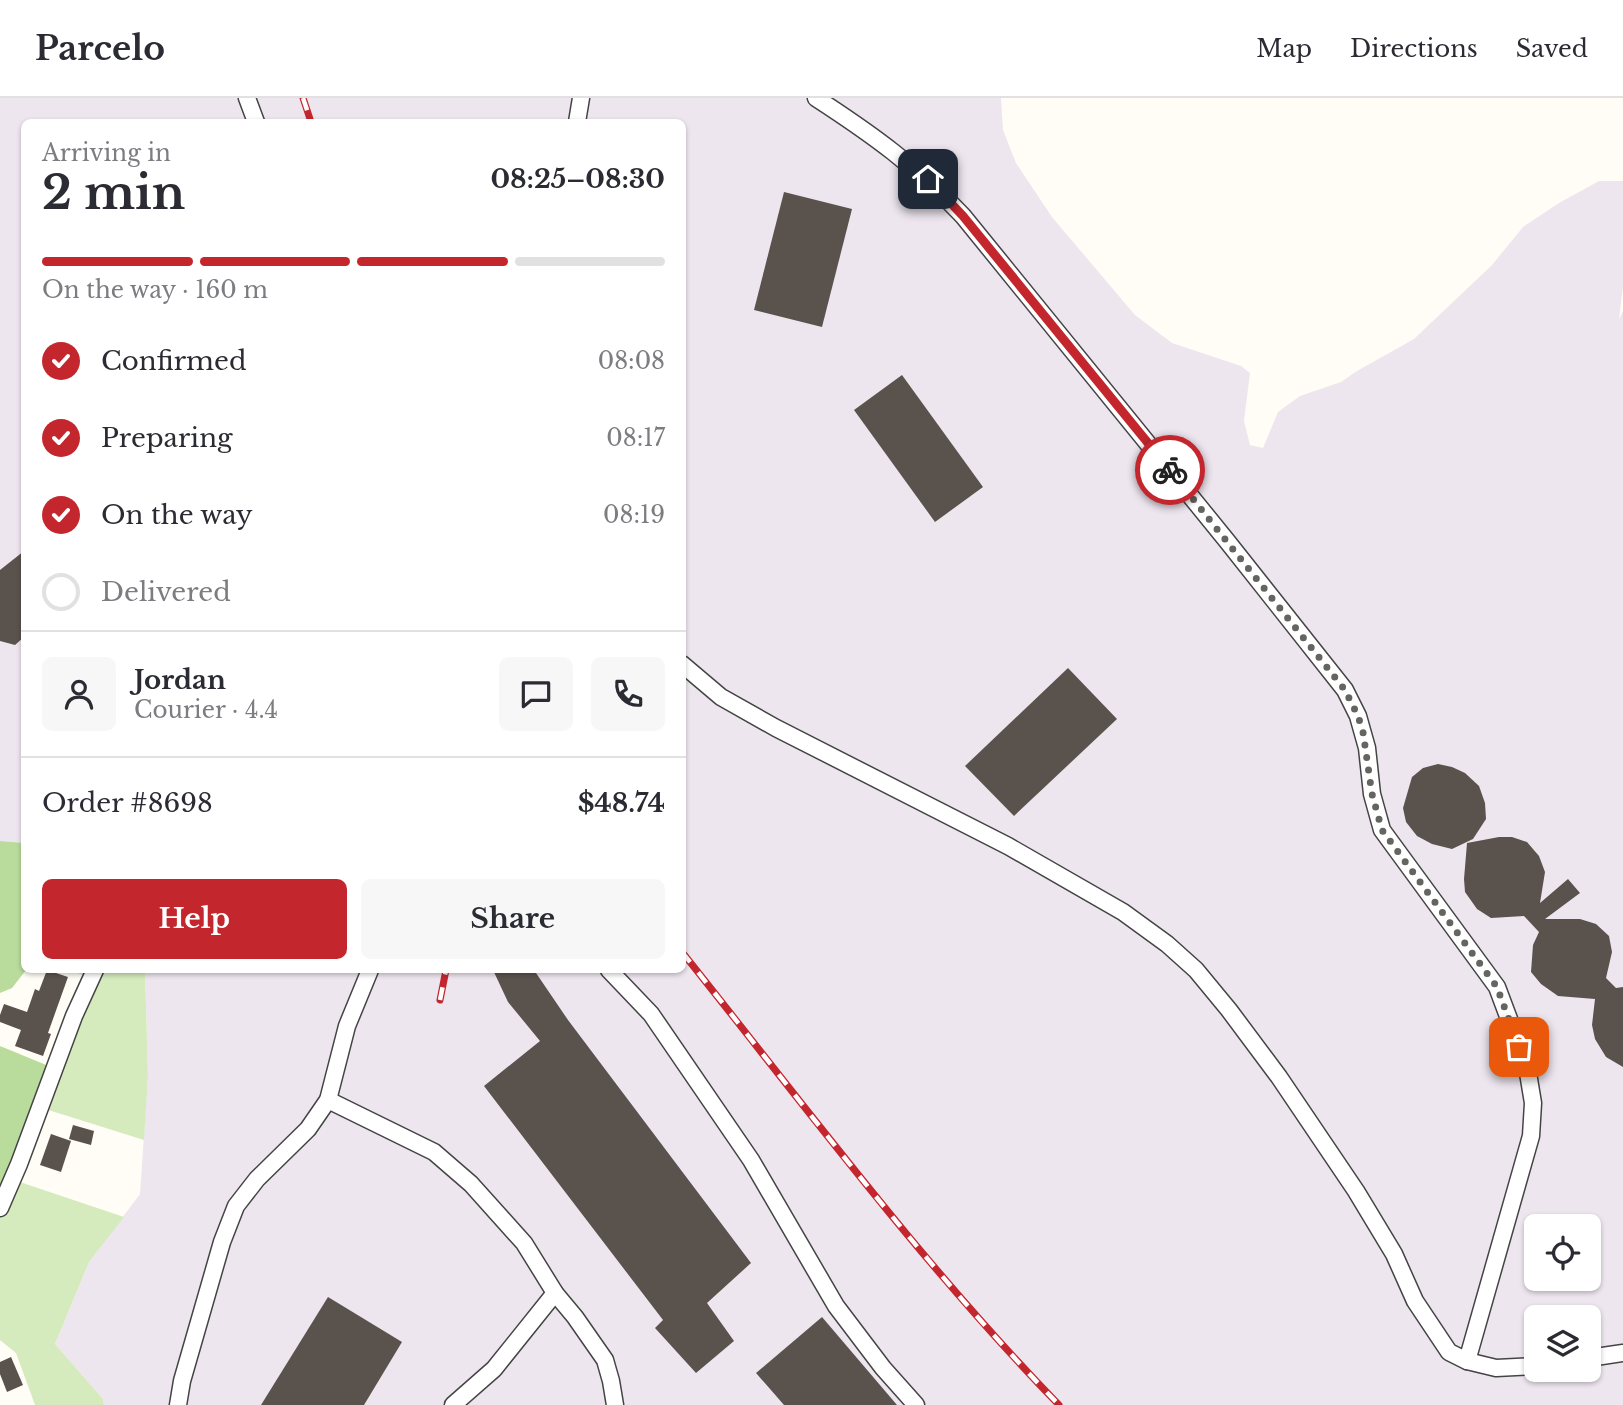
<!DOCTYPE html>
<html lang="en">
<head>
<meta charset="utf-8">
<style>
	:root { --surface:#fff; --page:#f7f7f7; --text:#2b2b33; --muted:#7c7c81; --line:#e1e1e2; --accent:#c4262e }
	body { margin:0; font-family:"Libre Baskerville",serif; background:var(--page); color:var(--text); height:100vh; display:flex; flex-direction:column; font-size:26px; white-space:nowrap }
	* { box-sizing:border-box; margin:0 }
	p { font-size:23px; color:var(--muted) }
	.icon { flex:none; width:38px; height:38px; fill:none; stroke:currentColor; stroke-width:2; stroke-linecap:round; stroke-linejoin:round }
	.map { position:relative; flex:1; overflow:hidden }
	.details { position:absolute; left:21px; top:21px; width:665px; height:854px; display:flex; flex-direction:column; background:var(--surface); border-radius:10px; box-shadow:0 2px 5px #0004 }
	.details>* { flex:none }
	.buttons { position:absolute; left:1524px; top:1116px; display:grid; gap:14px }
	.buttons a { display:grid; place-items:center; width:77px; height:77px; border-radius:10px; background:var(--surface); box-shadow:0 2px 5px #0004; font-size:35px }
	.pin { position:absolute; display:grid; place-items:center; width:60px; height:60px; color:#fff; margin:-30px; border-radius:14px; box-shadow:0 4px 10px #0006 }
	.courier { position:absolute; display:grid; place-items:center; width:70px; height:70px; margin:-35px; border:5px solid #c4262e; border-radius:50%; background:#fff; color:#222; box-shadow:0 2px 9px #0007 }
	.summary em { font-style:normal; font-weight:800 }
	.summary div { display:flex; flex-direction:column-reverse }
	.summary { display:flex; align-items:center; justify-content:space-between; height:119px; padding:0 21px }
	h1 { font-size:46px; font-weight:800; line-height:52px }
	.bar { display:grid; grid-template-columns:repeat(4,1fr); gap:10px 7px; align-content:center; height:84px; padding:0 21px }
	.bar i { height:9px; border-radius:5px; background:var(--line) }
	.bar .current { background:var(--accent) }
	.bar p { grid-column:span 4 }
	.line { display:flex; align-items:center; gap:18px; padding:0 21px; border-top:2px solid var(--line) }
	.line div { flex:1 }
	.round { display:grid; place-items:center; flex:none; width:74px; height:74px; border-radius:10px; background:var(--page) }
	ol { padding:0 21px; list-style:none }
	li { display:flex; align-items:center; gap:21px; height:77px }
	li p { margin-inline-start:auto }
	li .icon { padding:7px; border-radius:50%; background:var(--accent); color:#fff; stroke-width:4 }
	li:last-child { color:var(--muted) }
	li i { width:38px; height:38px; border:4px solid var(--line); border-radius:50% }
	.primary-button { display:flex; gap:14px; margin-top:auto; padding:14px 21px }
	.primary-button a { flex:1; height:80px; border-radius:10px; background:var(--accent); color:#fff; font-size:28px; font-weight:800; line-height:80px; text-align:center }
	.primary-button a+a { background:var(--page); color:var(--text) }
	header { display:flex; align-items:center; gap:42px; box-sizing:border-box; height:98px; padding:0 35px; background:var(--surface); border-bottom:2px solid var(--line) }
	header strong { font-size:33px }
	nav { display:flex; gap:38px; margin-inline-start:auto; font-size:24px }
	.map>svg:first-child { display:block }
</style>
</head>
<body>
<header>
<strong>Parcelo</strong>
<nav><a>Map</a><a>Directions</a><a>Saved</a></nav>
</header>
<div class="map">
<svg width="1623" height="1307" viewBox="0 0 1623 1307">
	<rect width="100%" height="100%" fill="#fffdf5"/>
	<path fill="#eee6ef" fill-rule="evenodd" d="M 0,0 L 1001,0 L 1003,32 L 1016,65 L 1052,119 L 1135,217 L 1172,245 L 1241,268 L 1250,275 L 1244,323 L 1250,347 L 1263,350 L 1278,314 L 1300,298 L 1341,284 L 1357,273 L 1414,241 L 1492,167 L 1523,129 L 1559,105 L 1599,83 L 1623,83 L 1623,189 L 1619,221 L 1623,213 L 1623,1307 L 104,1307 L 103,1301 L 55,1246 L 89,1164 L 140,1096 L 148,978 L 145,872 L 682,872 L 682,24 L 24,24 L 24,745 L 0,743 ZM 1536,1129 L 1589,1129 L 1589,1181 L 1536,1181 ZM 1536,1220 L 1589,1220 L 1589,1272 L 1536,1272 Z"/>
	<g fill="#d5ebbd">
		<polygon points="70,872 145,872 148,978 144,1042 42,1010 91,880"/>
		<polygon points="14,1082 124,1119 89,1164 55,1246 103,1301 104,1307 35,1307 16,1255 0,1242 0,1113"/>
	</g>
	<g fill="#b9dc9c">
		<polygon points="0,743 24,745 26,872 12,890 0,895"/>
		<polygon points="0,948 56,971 0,1113"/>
	</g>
	<g fill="#5a524d">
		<polygon points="784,94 852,111 822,229 754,212"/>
		<polygon points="902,277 983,389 935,424 854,312"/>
		<polygon points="24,453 24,539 15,547 0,543 0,472"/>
		<polygon points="1068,570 1117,621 1014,718 965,668"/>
		<polygon points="1438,666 1452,669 1465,675 1479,688 1485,705 1486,721 1473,741 1452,751 1432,746 1417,738 1406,724 1403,710 1412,679 1423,670"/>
		<polygon points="1499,739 1512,739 1527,744 1539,758 1545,774 1540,805 1568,781 1580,795 1545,821 1580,821 1596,826 1609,838 1612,854 1606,880 1616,890 1623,889 1623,969 1606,959 1595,941 1592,927 1595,901 1558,898 1541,886 1531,874 1533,847 1539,834 1524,818 1491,820 1477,811 1465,794 1464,781 1467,745"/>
		<polygon points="47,872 68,879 48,935 51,936 43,958 15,948 21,932 0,924 0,917 4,906 27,914 35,891 39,893"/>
		<polygon points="493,872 534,872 568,922 751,1165 707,1205 734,1243 696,1275 655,1230 663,1222 484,988 540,943 508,904"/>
		<polygon points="73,1027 94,1033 91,1047 69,1041"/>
		<polygon points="51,1036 71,1043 61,1074 40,1067"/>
		<polygon points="328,1199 402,1244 364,1307 261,1307"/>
		<polygon points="822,1219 897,1307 784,1307 756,1275"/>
		<polygon points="11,1259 23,1287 7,1294 0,1276 0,1264"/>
	</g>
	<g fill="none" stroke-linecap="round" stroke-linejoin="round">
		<g stroke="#444" stroke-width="19">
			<g id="minor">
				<polyline points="247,0 256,24"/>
				<path d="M 816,0 C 873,37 916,68 963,118 L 1227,443 L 1345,592 L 1358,618 L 1367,650 L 1372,696 L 1382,732 L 1497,889 L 1527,969 L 1533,1005 L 1531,1038 L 1467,1263"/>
				<polyline points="577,24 581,0"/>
				<polyline points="682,566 721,599 776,630 1008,748 1123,814 1167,846 1196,872 1229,912 1279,979 1356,1093 1394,1156 1415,1203 1449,1254 1467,1263 1496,1270 1536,1268"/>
				<polyline points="609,872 651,916 751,1062 836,1208 883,1270 916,1307"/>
				<polyline points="328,1002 434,1054 471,1086 524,1145 555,1195 575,1219 605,1262 611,1283 615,1307"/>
				<polyline points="0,1110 19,1066 74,918 95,872"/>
				<polyline points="1589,1260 1623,1255"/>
				<polyline points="178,1307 182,1283 222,1144 236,1108 257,1081 308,1031 328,1002 347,928 370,872"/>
				<polyline points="453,1307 494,1271 555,1195"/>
			</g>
		</g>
		<use href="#minor" stroke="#fff" stroke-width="16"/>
		<g stroke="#c4262e" stroke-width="7">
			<g id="rail">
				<polyline points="303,0 311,24"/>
				<path d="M 682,854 C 805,1008 922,1166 1059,1307"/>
				<polyline points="440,902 446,872"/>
			</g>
		</g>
		<use href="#rail" stroke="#fff" stroke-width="4.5" stroke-dasharray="13" stroke-linecap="butt"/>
	</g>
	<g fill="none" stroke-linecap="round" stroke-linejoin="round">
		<polyline stroke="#646461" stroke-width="7" stroke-dasharray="0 12.6" points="1170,372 1345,592 1358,618 1363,634 1372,696 1382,732 1497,889 1519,949"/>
		<polyline stroke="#c4262e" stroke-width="9" points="928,81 963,118 1170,372"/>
	</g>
</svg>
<div class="buttons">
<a><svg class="icon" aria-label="locate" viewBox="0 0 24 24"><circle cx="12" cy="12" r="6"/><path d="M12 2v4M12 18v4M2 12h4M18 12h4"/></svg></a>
<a><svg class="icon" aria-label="layers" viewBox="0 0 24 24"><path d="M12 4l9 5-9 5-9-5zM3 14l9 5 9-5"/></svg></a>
</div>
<div class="pin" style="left:1519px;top:949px;background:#ea580c"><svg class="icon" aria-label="bag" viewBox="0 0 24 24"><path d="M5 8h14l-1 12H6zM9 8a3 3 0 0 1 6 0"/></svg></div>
<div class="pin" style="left:928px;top:81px;background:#1f2937"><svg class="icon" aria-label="home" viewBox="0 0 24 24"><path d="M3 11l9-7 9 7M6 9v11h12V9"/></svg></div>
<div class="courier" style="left:1170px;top:372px"><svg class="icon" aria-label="bike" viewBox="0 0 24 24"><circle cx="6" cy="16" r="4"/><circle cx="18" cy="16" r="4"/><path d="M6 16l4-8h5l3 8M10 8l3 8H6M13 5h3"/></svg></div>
<section class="details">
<div class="summary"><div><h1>2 min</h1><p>Arriving in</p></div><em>08:25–08:30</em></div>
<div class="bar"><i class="current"></i><i class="current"></i><i class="current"></i><i></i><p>On the way · 160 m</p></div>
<ol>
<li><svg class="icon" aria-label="check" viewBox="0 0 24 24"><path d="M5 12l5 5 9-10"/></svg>Confirmed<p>08:08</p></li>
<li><svg class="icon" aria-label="check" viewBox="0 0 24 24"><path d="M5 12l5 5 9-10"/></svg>Preparing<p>08:17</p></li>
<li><svg class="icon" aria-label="check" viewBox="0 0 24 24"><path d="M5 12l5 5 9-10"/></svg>On the way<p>08:19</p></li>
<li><i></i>Delivered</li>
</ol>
<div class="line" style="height:126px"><a class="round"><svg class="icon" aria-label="person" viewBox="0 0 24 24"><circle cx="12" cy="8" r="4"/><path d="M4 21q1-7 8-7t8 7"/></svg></a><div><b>Jordan</b><p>Courier · 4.4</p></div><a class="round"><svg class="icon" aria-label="chat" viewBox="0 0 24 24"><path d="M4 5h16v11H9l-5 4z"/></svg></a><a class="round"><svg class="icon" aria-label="phone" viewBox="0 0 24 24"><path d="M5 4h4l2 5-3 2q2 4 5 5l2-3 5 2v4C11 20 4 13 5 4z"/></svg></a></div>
<div class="line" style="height:91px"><div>Order #8698</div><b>$48.74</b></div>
<div class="primary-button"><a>Help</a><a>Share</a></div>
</section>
</div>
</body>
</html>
